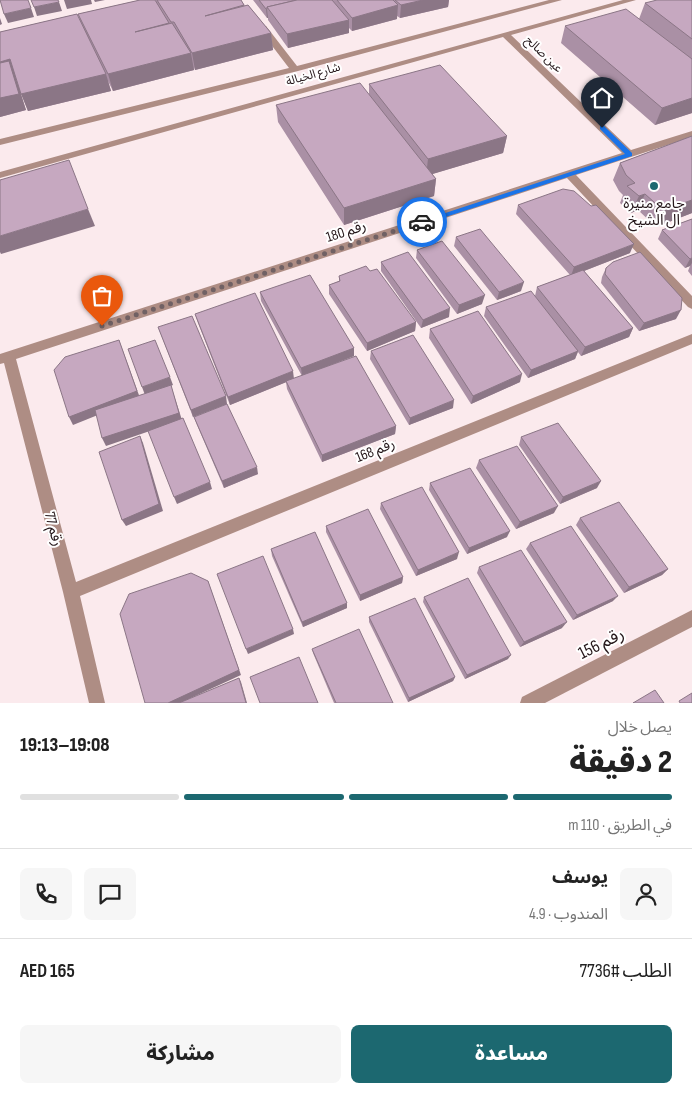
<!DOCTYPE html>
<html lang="ar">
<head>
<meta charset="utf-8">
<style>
	:root { --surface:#fff; --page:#f6f6f6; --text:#222; --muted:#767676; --line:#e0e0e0; --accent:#1c6870 }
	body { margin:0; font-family:"Sofia Sans Condensed","Noto Sans Arabic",sans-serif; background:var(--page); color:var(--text); direction:rtl; height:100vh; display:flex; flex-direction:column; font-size:19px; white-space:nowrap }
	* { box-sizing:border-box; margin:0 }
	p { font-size:16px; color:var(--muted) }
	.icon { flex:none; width:28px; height:28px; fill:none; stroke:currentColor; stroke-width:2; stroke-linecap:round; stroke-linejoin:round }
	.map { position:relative; height:703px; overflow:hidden; direction:ltr }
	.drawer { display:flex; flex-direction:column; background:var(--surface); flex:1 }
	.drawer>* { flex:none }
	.pin { position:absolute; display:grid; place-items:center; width:42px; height:42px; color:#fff; margin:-51px -21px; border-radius:50% 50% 50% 0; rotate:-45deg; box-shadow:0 0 5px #0007 }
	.pin .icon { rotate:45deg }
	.courier { position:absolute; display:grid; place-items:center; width:50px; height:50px; margin:-25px; border:4px solid #1a73e8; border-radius:50%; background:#fff; color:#222; box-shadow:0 1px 6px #0007 }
	.overview em { font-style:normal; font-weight:800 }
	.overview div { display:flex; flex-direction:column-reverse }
	.overview { display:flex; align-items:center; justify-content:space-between; height:85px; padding:0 20px }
	h1 { font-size:32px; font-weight:800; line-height:38px }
	.bar { display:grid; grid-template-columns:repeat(4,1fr); gap:8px 5px; align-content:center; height:60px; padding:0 20px }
	.bar i { height:6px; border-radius:4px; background:var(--line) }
	.bar .on { background:var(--accent) }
	.bar p { grid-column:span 4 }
	.line { display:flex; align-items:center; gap:12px; padding:0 20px; border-top:1px solid var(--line) }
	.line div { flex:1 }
	.round { display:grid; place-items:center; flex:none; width:52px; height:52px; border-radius:8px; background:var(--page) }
	.action { display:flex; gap:10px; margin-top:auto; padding:10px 20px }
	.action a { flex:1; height:58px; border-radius:8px; background:var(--accent); color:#fff; font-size:20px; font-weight:800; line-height:58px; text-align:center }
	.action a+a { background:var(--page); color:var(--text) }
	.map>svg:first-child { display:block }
</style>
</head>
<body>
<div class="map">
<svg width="692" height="703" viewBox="0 0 692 703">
	<rect width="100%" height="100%" fill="#fbeaed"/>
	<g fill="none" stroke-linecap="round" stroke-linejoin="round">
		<g fill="#ae8d84" fill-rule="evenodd">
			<polygon points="549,0 562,0 298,71 0,145 0,139 289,68 260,30 260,26 266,26 297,66"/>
			<polygon points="623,0 636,0 511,35 631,150 692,131 692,137 576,175 692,296 692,309 688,307 567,178 16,359 76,582 692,334 692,344 80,596 105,703 89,703 63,592 4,363 0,364 0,354 622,153 503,37 0,178 0,172"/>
			<polygon points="692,610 692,627 545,703 520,703 522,697"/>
		</g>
	</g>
	<g fill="#aa90a5">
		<polygon points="140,0 155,0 156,1 156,0 241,0 245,6 248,5 271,33 273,50 195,70 194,67 194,70 113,91 108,81 111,91 28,111 15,77 26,110 0,117 0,32 77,14 80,20 78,14"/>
		<polygon points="253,0 449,0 448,7 400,18 397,16 397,19 352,31 349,28 349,33 288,48 268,20 268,18 267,18"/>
		<polygon points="692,0 692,113 655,125 561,43 565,26 639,19 645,3"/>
		<polygon points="369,84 507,136 503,153 432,174 436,179 434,196 344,225 278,122 276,105 369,95"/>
		<polygon points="692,136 692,213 656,227 638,210 631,213 620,203 623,195 619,191 613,180 620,163"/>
		<polygon points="518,205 630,253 584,271 633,328 629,337 581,356 578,352 575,359 528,378 484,316 486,307 535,296 537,287 570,275 516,214"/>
		<polygon points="692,219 692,276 688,271 690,266 685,268 658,239 662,230"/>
		<polygon points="456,237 521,291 497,300 454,246"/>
		<polygon points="417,250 482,304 457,314 416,258"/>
		<polygon points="381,262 449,317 421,328 381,271"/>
		<polygon points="606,268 676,319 639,331 601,283 602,277"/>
		<polygon points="370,271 416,322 415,331 367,351 329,294 329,285 339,281 339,276"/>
		<polygon points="260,292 354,348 354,356 321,369 396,426 395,434 322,462 287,389 286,382 230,405 198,323 195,314 294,379 302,376 261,301"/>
		<polygon points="158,327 227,404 193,417"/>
		<polygon points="430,329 520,382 471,404 429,338"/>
		<polygon points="371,351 453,408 409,425 370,359"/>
		<polygon points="194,417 258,474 224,488 197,425"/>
		<polygon points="521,437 597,488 560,504 519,445"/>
		<polygon points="479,460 554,513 516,529 476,468"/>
		<polygon points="430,483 507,537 467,554 429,490"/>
		<polygon points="381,503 457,559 416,576 380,509"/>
		<polygon points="580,518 668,569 662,575 624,593 576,525"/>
		<polygon points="326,526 403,577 402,583 360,601 326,532"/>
		<polygon points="530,543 613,601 573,620 526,549"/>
		<polygon points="271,549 347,608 303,627 272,556"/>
		<polygon points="479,567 562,628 520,647 477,573"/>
		<polygon points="424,597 508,659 465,679 423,602"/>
		<polygon points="369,617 455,677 453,681 408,702 369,622"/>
		<polygon points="312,649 393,703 334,703 313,653"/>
	</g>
	<g fill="#8b7686">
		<polygon points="64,0 91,0 92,4 67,9"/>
		<polygon points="94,0 105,0 95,2"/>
		<polygon points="423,0 449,0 448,7 400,18 401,5"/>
		<polygon points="59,2 62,11 37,16 34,7"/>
		<polygon points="398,5 397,19 352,31 352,18"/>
		<polygon points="31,8 34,17 8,23 4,14"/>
		<polygon points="266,9 267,9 268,18 267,18"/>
		<polygon points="0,18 2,24 0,25"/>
		<polygon points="349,20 349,33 288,48 287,34"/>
		<polygon points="271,33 273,50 195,70 192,53"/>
		<polygon points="191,53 194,70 113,91 108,74"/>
		<polygon points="10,59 26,110 0,117 0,62"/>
		<polygon points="106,74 111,91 28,111 21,94"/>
		<polygon points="692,98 692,113 655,125 662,108"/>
		<polygon points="507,136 503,153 426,176 428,159"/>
		<polygon points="436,179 434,196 344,225 344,208"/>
		<polygon points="645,194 638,210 631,213 639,196"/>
		<polygon points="692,200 692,213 656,227 663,210"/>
		<polygon points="88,209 95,226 1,254 0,252 0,236"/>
		<polygon points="634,244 630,253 571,276 574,267"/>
		<polygon points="692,258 692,263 690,266 685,268 690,259"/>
		<polygon points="524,282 521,291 497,300 499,292"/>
		<polygon points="485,295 482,304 457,314 459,305"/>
		<polygon points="450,308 449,317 421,328 423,320"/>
		<polygon points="681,310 676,319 639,331 644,323"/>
		<polygon points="416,322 415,331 367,351 367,343"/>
		<polygon points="633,328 629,337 581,356 585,347"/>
		<polygon points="119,340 140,398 73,425 69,417"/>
		<polygon points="354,348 354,356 302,376 301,368"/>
		<polygon points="578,351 575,359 528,378 531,370"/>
		<polygon points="293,371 294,379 230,405 228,397"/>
		<polygon points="522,374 520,382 471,404 473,396"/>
		<polygon points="170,377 173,385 145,395 142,387"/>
		<polygon points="171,386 182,420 106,446 102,438"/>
		<polygon points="226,396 227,404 193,417 191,410"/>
		<polygon points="454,400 453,408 409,425 410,418"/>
		<polygon points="396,426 395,434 322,462 322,455"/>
		<polygon points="140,436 143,443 163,511 126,526 122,520"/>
		<polygon points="257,467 258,474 224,488 222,481"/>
		<polygon points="601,481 597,488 560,504 563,497"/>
		<polygon points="210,482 212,489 177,504 174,497"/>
		<polygon points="558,506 554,513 516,529 520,522"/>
		<polygon points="510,531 507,537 467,554 469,548"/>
		<polygon points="459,552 457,559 416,576 418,570"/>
		<polygon points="668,569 662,575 624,593 629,587"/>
		<polygon points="403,577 402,583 360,601 360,595"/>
		<polygon points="208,581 241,675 180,703 168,703"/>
		<polygon points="618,596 613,601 573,620 577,615"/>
		<polygon points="347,603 347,608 303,627 302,622"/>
		<polygon points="567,622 562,628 520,647 524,642"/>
		<polygon points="293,629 294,634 248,654 246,649"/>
		<polygon points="511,655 508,659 465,679 467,675"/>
		<polygon points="455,677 453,681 408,702 409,698"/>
		<polygon points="239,678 241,682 247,703 246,703"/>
	</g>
	<g fill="#c6a8c0" stroke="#8b7686">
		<polygon points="0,0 28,0 31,8 4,14"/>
		<polygon points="31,0 58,0 59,2 34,7"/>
		<polygon points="140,0 155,0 169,23 135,32 172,23 191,53 108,74 78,14"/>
		<polygon points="157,0 241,0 244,5 205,16 248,5 271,33 192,53 174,22 171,22"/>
		<polygon points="259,0 297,0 267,7 267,9 266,9"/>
		<polygon points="297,0 332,0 349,20 287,34 267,7"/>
		<polygon points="337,0 393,0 398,5 352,18"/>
		<polygon points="395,0 423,0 401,5"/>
		<polygon points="657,0 692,0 692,39 645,3"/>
		<polygon points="626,9 692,59 692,98 662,108 565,26"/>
		<polygon points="77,14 106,74 21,94 10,59 0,62 0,32"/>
		<polygon points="9,61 19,94 0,98 0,63"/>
		<polygon points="440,65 507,136 428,159 369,84"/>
		<polygon points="360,83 436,179 344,208 276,105"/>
		<polygon points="692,136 692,200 663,210 645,194 639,196 627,186 635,183 626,175 620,163"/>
		<polygon points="69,160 88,209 0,236 0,180"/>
		<polygon points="563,189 574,191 591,206 596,205 634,244 574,267 518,205"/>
		<polygon points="692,219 692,258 690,259 662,230"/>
		<polygon points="480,229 524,282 499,292 456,237"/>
		<polygon points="442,241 485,295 459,305 417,250"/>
		<polygon points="408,252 450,308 423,320 381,262"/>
		<polygon points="640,252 682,298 681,310 644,323 605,274 606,268 613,262"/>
		<polygon points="366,266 370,271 377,269 416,322 367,343 329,285 340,281 339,276"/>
		<polygon points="583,270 633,328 585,347 537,287"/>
		<polygon points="310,275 354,348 301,368 260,292"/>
		<polygon points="531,291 578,351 531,370 486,307"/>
		<polygon points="255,293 293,371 228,397 195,314"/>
		<polygon points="478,311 522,374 473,396 430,329"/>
		<polygon points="192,316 226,396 191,410 158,327"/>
		<polygon points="413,335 454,400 410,418 371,351"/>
		<polygon points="119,340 137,391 69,417 54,370 65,357"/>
		<polygon points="155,340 170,377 142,387 128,349"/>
		<polygon points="356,356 396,426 322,455 286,381"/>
		<polygon points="171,385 179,413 102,438 95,410"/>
		<polygon points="227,404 257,467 222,481 194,417"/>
		<polygon points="183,418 210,482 174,497 148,431"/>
		<polygon points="558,423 601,481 563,497 521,437"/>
		<polygon points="140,436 159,504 122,520 99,452"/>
		<polygon points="517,446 558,506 520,522 479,460"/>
		<polygon points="470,468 510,531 469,548 430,483"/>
		<polygon points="422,487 459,552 418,570 381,503"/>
		<polygon points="619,502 668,569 629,587 580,518"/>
		<polygon points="368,509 403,577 360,595 326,526"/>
		<polygon points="571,526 618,596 577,615 530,543"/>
		<polygon points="315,532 347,603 302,622 271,549"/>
		<polygon points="521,550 567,622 524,642 479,567"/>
		<polygon points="263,556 293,629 246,649 217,574"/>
		<polygon points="191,573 208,581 239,670 168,703 145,703 120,614 129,594"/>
		<polygon points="468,578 511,655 467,675 424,597"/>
		<polygon points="415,598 455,677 409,698 369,617"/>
		<polygon points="359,629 393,703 336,703 312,649"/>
		<polygon points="299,657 318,703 260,703 250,677"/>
		<polygon points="239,678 246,703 179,703"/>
		<polygon points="655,690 664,703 633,703"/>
		<polygon points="692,693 692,703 680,703 679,701"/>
	</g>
	<polygon fill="#1a73e8" points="600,126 604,126 632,153 632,156 424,224 418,222 625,154 600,129"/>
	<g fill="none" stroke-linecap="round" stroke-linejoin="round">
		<polyline stroke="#706164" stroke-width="5" stroke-dasharray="0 9" points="102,326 422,222"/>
	</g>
	<circle fill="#1c6870" stroke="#fff" stroke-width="2" cx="654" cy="186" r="5"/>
	<g text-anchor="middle" stroke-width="4" stroke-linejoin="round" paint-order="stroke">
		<g font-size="12" fill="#25171a" stroke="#fff">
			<text transform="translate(544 54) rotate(44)" y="4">عين صالح</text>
			<text transform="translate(313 74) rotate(-16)" y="4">شارع الخيالة</text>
		</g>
		<g font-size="15" fill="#25171a" stroke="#fff">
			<text x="654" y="208">جامع منيرة<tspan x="654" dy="17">ال الشيخ</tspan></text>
		</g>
		<g font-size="15" fill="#25171a" stroke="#fff">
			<text transform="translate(346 231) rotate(-18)" y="5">رقم 180</text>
			<text transform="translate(375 450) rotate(-22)" y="5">رقم 168</text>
			<text transform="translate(54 529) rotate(75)" y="5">رقم 77</text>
		</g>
		<g font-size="18" fill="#25171a" stroke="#fff">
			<text transform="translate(601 643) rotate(-27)" y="6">رقم 156</text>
		</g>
	</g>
</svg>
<div class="pin" style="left:102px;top:326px;background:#ea580c"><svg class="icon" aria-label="bag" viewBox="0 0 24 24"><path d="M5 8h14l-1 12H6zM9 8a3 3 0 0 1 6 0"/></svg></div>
<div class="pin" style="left:602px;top:128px;background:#1f2937"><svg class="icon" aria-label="home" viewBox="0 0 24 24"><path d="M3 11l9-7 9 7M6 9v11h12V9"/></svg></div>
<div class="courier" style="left:422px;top:222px"><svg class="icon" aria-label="car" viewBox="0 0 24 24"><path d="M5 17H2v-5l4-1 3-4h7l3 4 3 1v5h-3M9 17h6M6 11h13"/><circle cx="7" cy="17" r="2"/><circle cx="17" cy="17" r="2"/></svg></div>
</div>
<section class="drawer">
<div class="overview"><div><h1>2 دقيقة</h1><p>يصل خلال</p></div><em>19:08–19:13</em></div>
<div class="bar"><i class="on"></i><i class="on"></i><i class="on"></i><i></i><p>في الطريق · 110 m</p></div>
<div class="line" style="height:90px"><a class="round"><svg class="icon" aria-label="person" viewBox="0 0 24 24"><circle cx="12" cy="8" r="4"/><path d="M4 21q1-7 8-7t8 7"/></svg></a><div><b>يوسف</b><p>المندوب · 4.9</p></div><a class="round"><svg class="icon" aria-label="chat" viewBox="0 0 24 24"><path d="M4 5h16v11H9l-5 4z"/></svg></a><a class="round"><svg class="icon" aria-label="phone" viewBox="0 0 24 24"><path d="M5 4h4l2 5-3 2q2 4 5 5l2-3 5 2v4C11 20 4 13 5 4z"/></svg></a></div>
<div class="line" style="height:65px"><div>الطلب #7736</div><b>AED 165</b></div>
<div class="action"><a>مساعدة</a><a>مشاركة</a></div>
</section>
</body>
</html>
